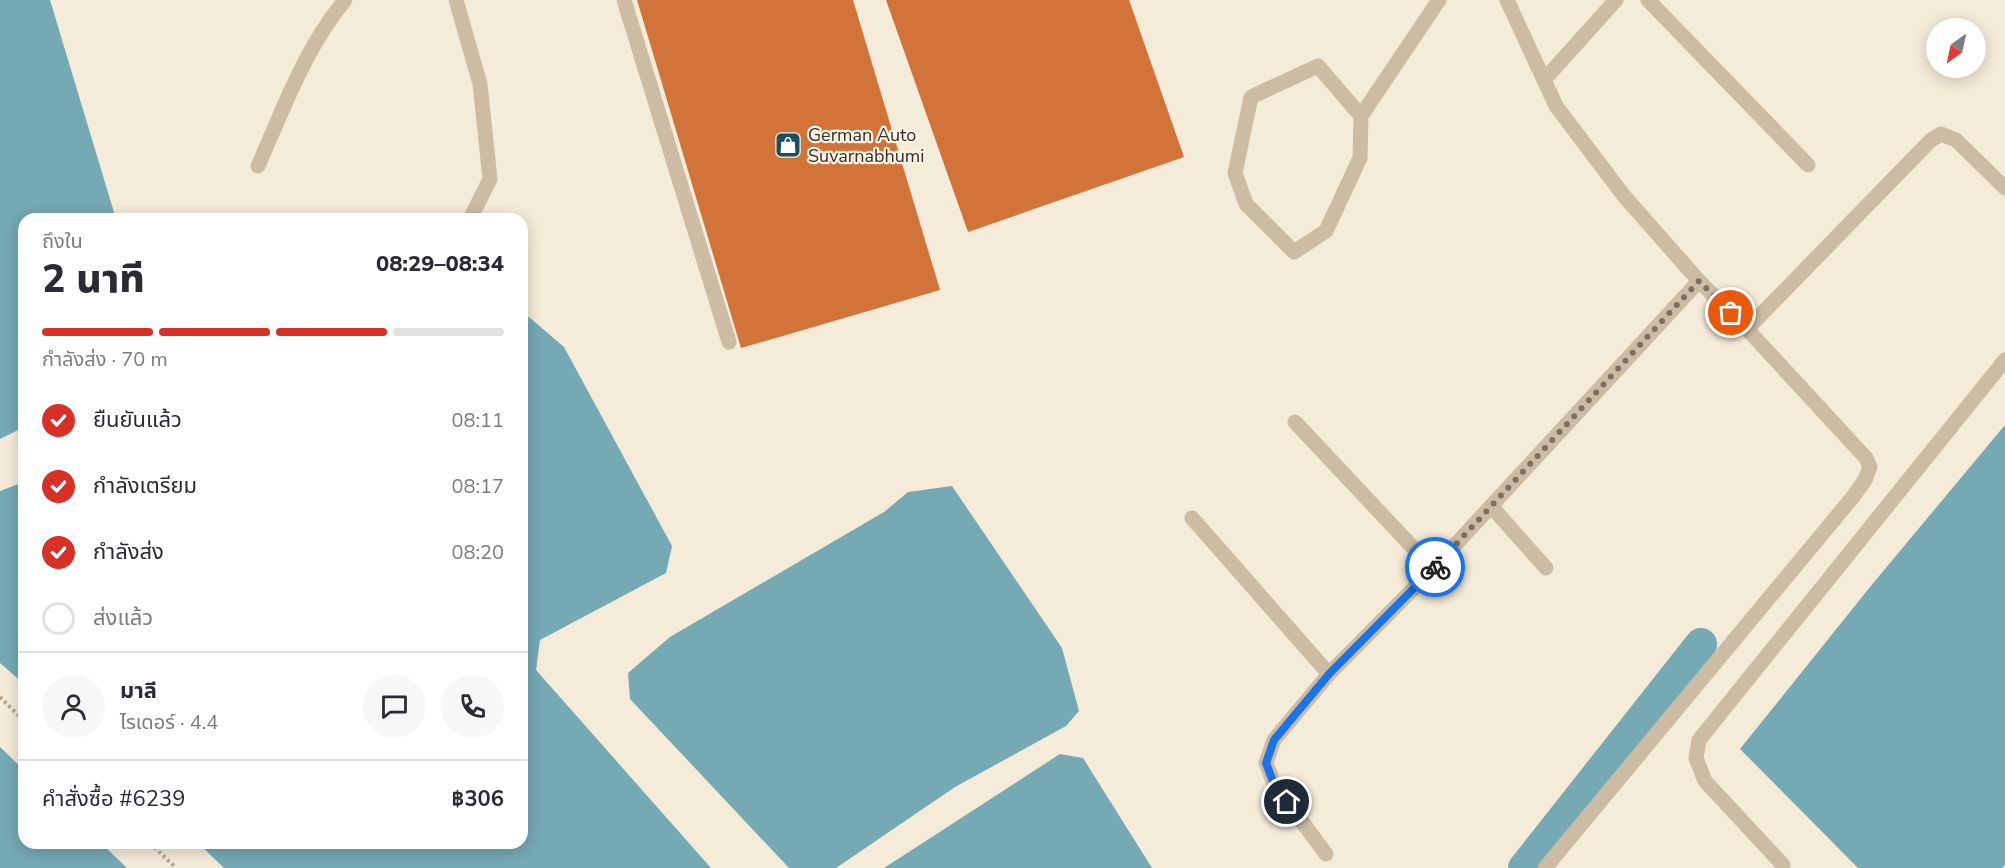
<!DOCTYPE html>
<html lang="th">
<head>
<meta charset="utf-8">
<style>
	:root { --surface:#fff; --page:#f7f7f7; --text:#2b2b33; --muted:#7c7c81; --line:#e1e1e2; --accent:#d93025 }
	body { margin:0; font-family:"Nunito Sans","Noto Sans Thai",sans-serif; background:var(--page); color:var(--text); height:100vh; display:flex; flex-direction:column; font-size:22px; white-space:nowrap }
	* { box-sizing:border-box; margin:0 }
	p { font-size:20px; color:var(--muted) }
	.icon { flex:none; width:33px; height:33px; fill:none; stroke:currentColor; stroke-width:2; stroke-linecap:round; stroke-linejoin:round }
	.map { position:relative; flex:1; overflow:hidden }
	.panel { position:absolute; left:18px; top:213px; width:510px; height:636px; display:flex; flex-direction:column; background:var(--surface); border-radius:18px; box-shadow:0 3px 15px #0003 }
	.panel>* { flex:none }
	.needle { width:39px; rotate:213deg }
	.buttons { position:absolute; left:1926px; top:18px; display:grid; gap:12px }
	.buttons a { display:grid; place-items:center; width:60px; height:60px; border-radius:50%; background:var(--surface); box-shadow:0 3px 15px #0003; font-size:30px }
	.pin { position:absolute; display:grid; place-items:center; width:51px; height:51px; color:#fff; margin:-26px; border:3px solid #fff; border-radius:50%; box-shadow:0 2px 6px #0007 }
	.courier { position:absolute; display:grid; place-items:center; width:60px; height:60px; margin:-30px; border:4px solid #1a73e8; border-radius:50%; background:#fff; color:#222; box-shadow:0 2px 8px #0007 }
	.summary em { font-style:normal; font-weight:800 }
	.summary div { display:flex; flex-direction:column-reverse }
	.summary { display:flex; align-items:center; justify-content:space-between; height:102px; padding:0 24px }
	h1 { font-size:39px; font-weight:800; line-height:45px }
	.bar { display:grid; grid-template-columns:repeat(4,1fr); gap:9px 6px; align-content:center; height:72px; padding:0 24px }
	.bar i { height:8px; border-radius:4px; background:var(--line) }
	.bar .current { background:var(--accent) }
	.bar p { grid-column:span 4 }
	.line { display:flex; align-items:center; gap:15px; padding:0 24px; border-top:2px solid var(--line) }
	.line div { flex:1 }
	.round { display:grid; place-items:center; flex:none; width:63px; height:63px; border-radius:32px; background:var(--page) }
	ol { padding:0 24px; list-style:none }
	li { display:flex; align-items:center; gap:18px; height:66px }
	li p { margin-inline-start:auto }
	li .icon { padding:6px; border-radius:50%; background:var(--accent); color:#fff; stroke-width:4 }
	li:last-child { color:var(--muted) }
	li i { width:33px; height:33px; border:3px solid var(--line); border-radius:50% }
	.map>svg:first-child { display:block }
</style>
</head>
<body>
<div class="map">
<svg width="2005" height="868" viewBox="0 0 2005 868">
	<rect width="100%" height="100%" fill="#f4ebd9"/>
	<g fill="#75a9b4">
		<polygon points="0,0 50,0 116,219 24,219 24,427 0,439"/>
		<polygon points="529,317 564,347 672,546 666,573 540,640 536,670 711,868 224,868 198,843 522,843 522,320"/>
		<polygon points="2005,425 2005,865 2002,868 1858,868 1740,749 1870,587"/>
		<polygon points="24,482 24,684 0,663 0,491"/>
		<polygon points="952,486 1062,648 1079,711 1066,726 955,787 836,868 789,868 630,699 628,673 670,637 884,512 908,492"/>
		<polygon points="0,747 24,770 24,843 101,843 127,868 0,868"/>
		<polygon points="1060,754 1083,758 1152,868 884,868"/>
	</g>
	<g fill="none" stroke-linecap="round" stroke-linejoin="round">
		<polyline stroke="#75a9b4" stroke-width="32" points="1524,868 1701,644"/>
	</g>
	<g fill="#d27339">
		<polygon points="637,0 853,0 940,290 741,348"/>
		<polygon points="886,0 1129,0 1184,157 968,232"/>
	</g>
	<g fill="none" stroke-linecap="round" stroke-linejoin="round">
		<g stroke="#b9a68e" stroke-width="4" stroke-dasharray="3 3" stroke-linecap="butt">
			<polyline points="0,697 24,721"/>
			<polyline points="150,843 176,868"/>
		</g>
		<g stroke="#cdbca4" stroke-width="15">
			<polyline points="456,0 480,84 490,179 470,219"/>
			<polyline points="624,0 729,342"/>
			<polyline points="1507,0 1556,106 1624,196 1699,281"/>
			<polyline points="1361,116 1318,66 1251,97 1235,173 1246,204 1294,252 1326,231 1360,158 1361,116 1439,0"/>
			<path d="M 258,166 C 283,110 305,48 345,0"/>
			<polyline points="1747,329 1931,140 1941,134 1956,140 2005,188"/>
		</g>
		<g stroke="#cdbca4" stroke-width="15">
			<polyline points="1648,0 1808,165"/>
			<polyline points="1544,80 1616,0"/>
			<polyline points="1295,422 1433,569"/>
			<polyline points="1491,506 1546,568"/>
			<polyline points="1192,518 1329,674"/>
			<polyline points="1326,854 1274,784 1266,763 1274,740 1329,674 1433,569 1699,281 1747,329 1866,458 1870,467 1865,480 1852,498 1545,868"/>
			<polyline points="1783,865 1705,781 1696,758 1699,740 2005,360"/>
		</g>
	</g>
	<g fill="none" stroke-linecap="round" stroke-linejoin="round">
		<polyline stroke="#7a7065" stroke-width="6" stroke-dasharray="0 10.8" points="1435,567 1699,281 1731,313"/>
		<polyline stroke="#1a73e8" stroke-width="8" points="1287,802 1274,784 1266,763 1274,740 1329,674 1435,567"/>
	</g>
	<defs>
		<g id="shop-square" transform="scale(1.35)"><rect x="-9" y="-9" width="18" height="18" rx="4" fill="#174f5d" stroke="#fbf4e6"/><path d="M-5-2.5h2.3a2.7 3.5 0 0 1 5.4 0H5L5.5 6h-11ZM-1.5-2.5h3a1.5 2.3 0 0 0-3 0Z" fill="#fff"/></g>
	</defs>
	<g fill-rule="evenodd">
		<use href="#shop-square" x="788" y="145"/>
	</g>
	<g text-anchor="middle" stroke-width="4.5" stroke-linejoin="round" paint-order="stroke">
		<g font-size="18" fill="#382e26" stroke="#fbf4e6" text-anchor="start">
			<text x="808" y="141">German Auto<tspan x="808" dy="21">Suvarnabhumi</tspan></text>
		</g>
	</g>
</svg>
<div class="buttons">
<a><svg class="needle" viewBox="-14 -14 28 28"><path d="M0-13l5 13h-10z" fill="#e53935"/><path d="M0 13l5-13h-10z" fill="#7c7c81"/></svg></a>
</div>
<div class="pin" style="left:1731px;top:313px;background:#ea580c"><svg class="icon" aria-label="bag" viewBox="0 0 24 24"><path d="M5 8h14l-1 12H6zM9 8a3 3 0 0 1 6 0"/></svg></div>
<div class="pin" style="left:1287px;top:802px;background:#1f2937"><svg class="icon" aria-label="home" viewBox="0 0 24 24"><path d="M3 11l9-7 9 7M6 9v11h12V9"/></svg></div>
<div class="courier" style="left:1435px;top:567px"><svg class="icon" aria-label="bike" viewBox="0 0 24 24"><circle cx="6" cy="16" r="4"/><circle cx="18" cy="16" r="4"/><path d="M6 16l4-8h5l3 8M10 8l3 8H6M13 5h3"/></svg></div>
<section class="panel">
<div class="summary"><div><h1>2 นาที</h1><p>ถึงใน</p></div><em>08:29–08:34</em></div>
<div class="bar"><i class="current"></i><i class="current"></i><i class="current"></i><i></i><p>กำลังส่ง · 70 m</p></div>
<ol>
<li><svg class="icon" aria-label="check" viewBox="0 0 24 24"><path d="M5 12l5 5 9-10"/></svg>ยืนยันแล้ว<p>08:11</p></li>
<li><svg class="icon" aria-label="check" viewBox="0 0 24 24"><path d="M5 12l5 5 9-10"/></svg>กำลังเตรียม<p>08:17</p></li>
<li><svg class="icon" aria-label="check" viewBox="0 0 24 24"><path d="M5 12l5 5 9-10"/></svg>กำลังส่ง<p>08:20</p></li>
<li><i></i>ส่งแล้ว</li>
</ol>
<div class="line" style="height:108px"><a class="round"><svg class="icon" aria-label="person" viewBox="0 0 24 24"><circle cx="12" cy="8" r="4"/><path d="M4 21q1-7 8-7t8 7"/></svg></a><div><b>มาลี</b><p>ไรเดอร์ · 4.4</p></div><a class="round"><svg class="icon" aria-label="chat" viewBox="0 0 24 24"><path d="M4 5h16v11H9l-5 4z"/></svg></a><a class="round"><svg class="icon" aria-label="phone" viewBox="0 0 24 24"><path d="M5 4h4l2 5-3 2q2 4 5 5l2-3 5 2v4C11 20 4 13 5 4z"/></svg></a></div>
<div class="line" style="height:78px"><div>คำสั่งซื้อ #6239</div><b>฿306</b></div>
</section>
</div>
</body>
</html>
